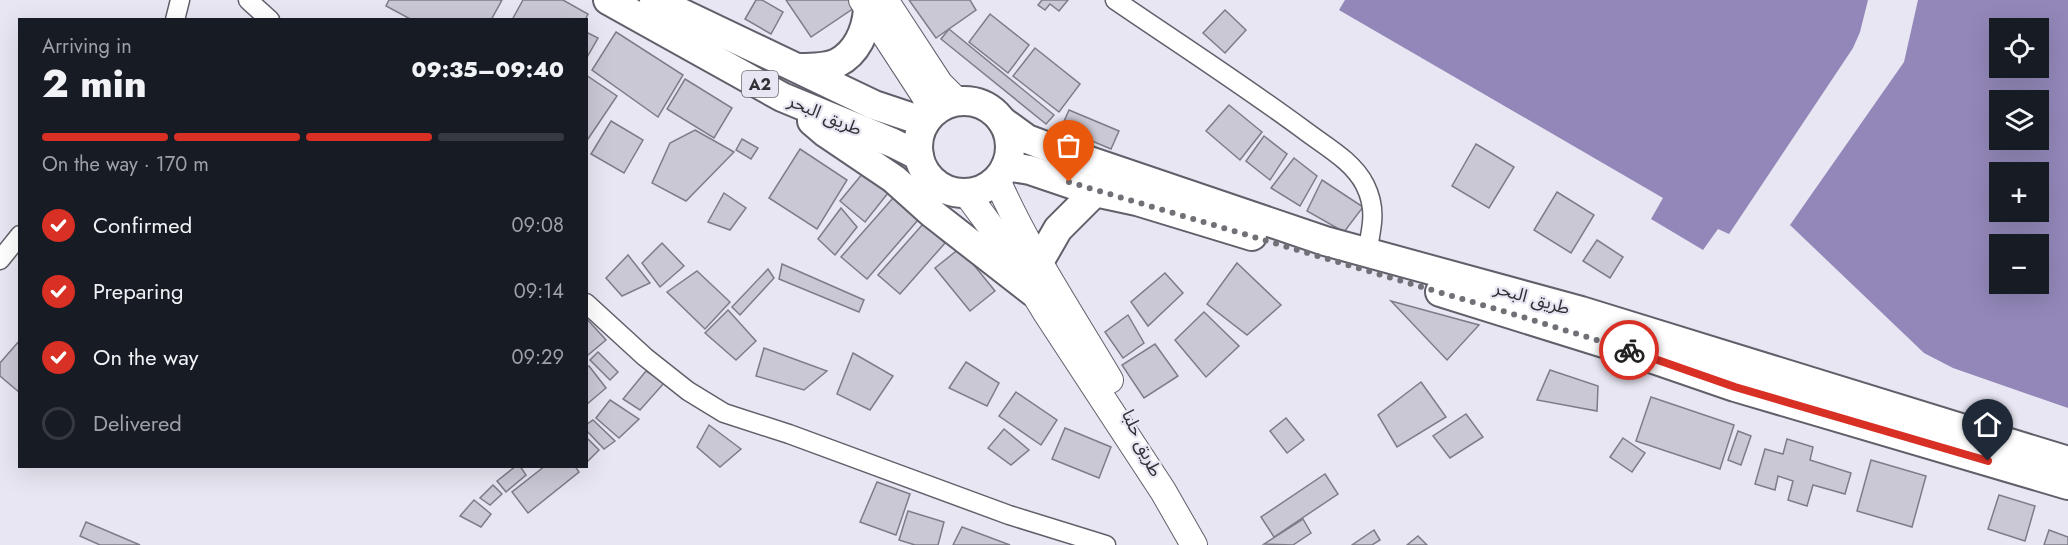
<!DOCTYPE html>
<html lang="en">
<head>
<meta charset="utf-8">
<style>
	:root { --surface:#171b24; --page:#242831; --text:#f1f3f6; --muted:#9ea1a6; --line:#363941; --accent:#d93025 }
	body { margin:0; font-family:Jost,"Noto Sans Arabic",sans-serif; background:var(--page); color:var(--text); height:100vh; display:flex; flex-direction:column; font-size:22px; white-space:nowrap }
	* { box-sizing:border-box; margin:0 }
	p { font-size:20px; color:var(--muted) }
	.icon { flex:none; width:33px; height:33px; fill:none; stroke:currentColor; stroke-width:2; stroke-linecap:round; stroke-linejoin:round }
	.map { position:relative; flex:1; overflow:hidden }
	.details { position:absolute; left:18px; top:18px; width:570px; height:450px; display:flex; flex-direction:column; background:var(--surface); border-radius:0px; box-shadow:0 6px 24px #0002 }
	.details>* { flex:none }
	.buttons { position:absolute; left:1989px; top:18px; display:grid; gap:12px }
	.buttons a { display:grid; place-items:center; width:60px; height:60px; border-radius:0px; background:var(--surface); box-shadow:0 6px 24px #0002; font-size:30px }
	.pin { position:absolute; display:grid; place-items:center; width:51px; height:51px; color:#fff; margin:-62px -26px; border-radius:50% 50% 50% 0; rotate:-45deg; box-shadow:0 0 6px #0007 }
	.pin .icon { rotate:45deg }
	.courier { position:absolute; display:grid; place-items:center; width:60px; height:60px; margin:-30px; border:4px solid #d93025; border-radius:50%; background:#fff; color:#222; box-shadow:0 2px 8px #0007 }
	.overview em { font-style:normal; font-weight:800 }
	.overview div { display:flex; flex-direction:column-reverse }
	.overview { display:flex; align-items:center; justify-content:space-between; height:102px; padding:0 24px }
	h1 { font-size:39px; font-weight:800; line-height:45px }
	.bar { display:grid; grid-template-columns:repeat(4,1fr); gap:9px 6px; align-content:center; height:72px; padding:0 24px }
	.bar i { height:8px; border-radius:4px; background:var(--line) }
	.bar .selected { background:var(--accent) }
	.bar p { grid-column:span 4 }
	ol { padding:0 24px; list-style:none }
	li { display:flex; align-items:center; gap:18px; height:66px }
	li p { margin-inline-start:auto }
	li .icon { padding:6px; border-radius:50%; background:var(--accent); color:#fff; stroke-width:4 }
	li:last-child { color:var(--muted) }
	li i { width:33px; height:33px; border:3px solid var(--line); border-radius:50% }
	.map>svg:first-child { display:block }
</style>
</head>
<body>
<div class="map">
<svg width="2068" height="545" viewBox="0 0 2068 545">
	<rect width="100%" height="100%" fill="#e8e6f2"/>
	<g fill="#9287b8" fill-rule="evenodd">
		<polygon points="1345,0 1868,0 1860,32 1853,48 1729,234 1718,229 1703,250 1651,219 1663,198 1339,10"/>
		<path d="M 1918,0 L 2068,0 L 2068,408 L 1953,368 L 1924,353 L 1790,225 L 1904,62 ZM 2000,28 L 2038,28 L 2038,68 L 2000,68 ZM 2000,100 L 2038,100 L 2038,140 L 2000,140 ZM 2000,172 L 2038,172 L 2038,212 L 2000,212 ZM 2000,244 L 2038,244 L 2038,284 L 2000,284 Z"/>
	</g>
	<g fill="#cac8d4" stroke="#7e7c87" stroke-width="1.5">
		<polygon points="389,0 502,0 491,20 412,20 386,6"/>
		<polygon points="523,0 563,0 588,14 585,20 512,20"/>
		<polygon points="756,0 762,0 783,12 771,34 745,19"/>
		<polygon points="786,0 849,0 854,8 811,37"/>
		<polygon points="909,0 970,0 976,10 936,38"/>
		<polygon points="1042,0 1068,0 1059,11 1050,4 1045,10 1038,5"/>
		<polygon points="1225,10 1246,30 1225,53 1203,33"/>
		<polygon points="990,14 1029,45 1008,73 969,42"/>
		<polygon points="949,29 1054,115 1046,124 941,39"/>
		<polygon points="586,32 598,38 586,59"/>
		<polygon points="616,32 683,75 658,117 592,70"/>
		<polygon points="1035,48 1080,84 1059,112 1013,76"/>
		<polygon points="586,75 617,96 586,142"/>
		<polygon points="685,79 732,108 714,138 667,109"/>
		<polygon points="1229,105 1262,132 1240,160 1206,131"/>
		<polygon points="1069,110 1119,131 1111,149 1061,128"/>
		<polygon points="611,121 643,140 624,173 591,154"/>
		<polygon points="695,130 734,152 686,201 652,183 670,143"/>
		<polygon points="1264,136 1287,154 1270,180 1246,161"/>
		<polygon points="742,139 758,148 751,159 736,150"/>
		<polygon points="1476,144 1514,167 1489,208 1452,186"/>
		<polygon points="800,149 847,180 817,229 769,198"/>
		<polygon points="1294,158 1317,176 1300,206 1271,188"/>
		<polygon points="863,173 888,193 865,222 840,201"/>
		<polygon points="1322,180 1363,207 1344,232 1307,211"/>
		<polygon points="1557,192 1594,215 1571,253 1534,230"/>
		<polygon points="724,193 746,208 730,230 708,222"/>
		<polygon points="893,198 918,220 867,279 841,257"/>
		<polygon points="841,208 857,227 835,255 818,239"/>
		<polygon points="923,224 945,243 900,294 878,275"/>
		<polygon points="1597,240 1623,257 1610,278 1583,261"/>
		<polygon points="662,243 684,266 660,287 642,263"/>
		<polygon points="960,248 995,291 970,311 935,268"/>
		<polygon points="628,255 650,283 622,296 606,278"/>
		<polygon points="1237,263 1281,305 1247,335 1207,304"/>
		<polygon points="782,264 864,300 859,312 779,279"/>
		<polygon points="768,269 774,278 740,315 732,307"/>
		<polygon points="697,271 730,302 705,329 667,292"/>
		<polygon points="1165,273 1183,293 1148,326 1131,302"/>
		<polygon points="1391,301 1479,325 1447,360"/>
		<polygon points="728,310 756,341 736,360 705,333"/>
		<polygon points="1204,312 1239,346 1206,377 1175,340"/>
		<polygon points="1128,315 1144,343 1123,358 1105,332"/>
		<polygon points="586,318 606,340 588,355 586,353"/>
		<polygon points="20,340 20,393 0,376 0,363"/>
		<polygon points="1155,344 1178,376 1144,398 1122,365"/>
		<polygon points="764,348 827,371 804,390 756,376"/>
		<polygon points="598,352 618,372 610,380 590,360"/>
		<polygon points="853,353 893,376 870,410 837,394"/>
		<polygon points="966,362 999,383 987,406 949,388"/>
		<polygon points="589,366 606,388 586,405 586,368"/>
		<polygon points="1550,370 1598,386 1597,411 1537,400"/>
		<polygon points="646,371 665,382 640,410 623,399"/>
		<polygon points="1421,382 1446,417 1397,447 1378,415"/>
		<polygon points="1016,392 1057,420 1041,445 999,416"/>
		<polygon points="1651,397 1734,425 1720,469 1636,441"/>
		<polygon points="610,400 639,419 619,438 596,418"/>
		<polygon points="1466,414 1483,437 1450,458 1433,436"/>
		<polygon points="1286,418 1304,440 1287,453 1270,431"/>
		<polygon points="593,420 615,441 604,449 586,430 586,425"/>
		<polygon points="709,425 741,449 720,467 697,447"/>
		<polygon points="1065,428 1111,447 1099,478 1052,459"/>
		<polygon points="1004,429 1029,450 1011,465 988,448"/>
		<polygon points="1738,431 1751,436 1741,465 1728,460"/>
		<polygon points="586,437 599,450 586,463"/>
		<polygon points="1623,438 1645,453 1632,472 1610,457"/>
		<polygon points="1787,439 1813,447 1810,460 1851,473 1845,494 1813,485 1807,506 1788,500 1793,481 1778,476 1775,490 1755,484 1765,449 1783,454"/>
		<polygon points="1871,460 1926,476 1912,527 1857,511"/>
		<polygon points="516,466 520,466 526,475 506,492 497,481"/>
		<polygon points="545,466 575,466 579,472 528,513 512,492"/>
		<polygon points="1325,474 1338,494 1274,537 1261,517"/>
		<polygon points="877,482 910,494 896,535 860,522"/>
		<polygon points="493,485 502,494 490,505 480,498"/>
		<polygon points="1999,495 2035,506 2025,541 1988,529"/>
		<polygon points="474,500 491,514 481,527 460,516"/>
		<polygon points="908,511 944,522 938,545 915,545 899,540"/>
		<polygon points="1303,519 1311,533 1293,545 1264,544"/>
		<polygon points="86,522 140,545 100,545 80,536"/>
		<polygon points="962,527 1010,545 953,545"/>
		<polygon points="1374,530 1380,540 1372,545 1352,545"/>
		<polygon points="2049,530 2068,537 2068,545 2044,545"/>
		<polygon points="1418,536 1427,545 1407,545"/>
	</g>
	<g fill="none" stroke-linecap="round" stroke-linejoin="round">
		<g stroke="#615f6a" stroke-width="21">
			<g id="minor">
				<polyline points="248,0 270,20"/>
				<path d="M 1115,0 C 1178,43 1243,85 1304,130 C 1325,146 1353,161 1365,185 C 1377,209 1372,227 1367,252"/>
				<polyline points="175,20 180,0"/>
				<polyline points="0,260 20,235"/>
				<polyline points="586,303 645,357 688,391 724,413 789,434 1009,515 1106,545"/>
			</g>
		</g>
		<g stroke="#615f6a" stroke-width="28">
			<g id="secondary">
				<polyline points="862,0 924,95 933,113"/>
				<polyline points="885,0 940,84 957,101"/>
				<path d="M 997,180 C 1028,250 1071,314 1110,380"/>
				<polyline points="966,193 1006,247 1045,311 1163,491 1194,545"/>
			</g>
		</g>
		<g stroke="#615f6a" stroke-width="32">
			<g id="trunk">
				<polyline points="608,0 782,97 893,143 919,156"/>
				<polyline points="654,0 874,105 925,122"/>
				<path d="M 799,68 C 811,68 826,68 837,63 C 857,53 866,31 868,10"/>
				<circle cx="964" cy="147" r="46"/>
				<polyline points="812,121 826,133 894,179 933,214 1033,292"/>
				<polyline points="1002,121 1027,139 1051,148 1325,241 1581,311 2068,461"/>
				<polyline points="1006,166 1030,170 1095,192 1137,201 1252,236"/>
				<polyline points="1039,262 1058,229 1095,192"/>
				<polyline points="1440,292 1642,355 1735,387 2068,485"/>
			</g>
		</g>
		<use href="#minor" stroke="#fff" stroke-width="18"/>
		<use href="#secondary" stroke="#fff" stroke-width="26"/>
		<use href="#trunk" stroke="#fff" stroke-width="28"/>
	</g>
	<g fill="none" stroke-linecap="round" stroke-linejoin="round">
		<polyline stroke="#717077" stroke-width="6" stroke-dasharray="0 10.8" points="1069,182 1516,315 1629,350"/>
		<polyline stroke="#d93025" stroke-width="8" points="1629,350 1735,387 1988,461"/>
	</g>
	<g text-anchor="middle" stroke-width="4.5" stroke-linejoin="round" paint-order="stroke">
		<rect fill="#e8e6f2" stroke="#68676e" stroke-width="1.5" x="742" y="71" width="36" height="26" rx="4.5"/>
		<g font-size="16" font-weight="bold" fill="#313135">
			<text x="760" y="90">A2</text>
		</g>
		<g font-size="18" fill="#313135" stroke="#e8e6f2">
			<text transform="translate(825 115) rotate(23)" y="6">طريق البحر</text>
			<text transform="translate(1532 298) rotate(16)" y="6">طريق البحر</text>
			<text transform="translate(1142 443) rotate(65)" y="6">طريق حلبا</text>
		</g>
	</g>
</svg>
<div class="buttons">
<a><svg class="icon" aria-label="locate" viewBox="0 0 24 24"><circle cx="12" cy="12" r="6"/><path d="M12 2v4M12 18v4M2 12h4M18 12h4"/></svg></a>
<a><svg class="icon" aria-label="layers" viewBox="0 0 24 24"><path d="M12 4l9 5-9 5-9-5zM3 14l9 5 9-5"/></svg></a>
<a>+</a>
<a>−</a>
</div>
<div class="pin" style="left:1069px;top:182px;background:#ea580c"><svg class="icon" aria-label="bag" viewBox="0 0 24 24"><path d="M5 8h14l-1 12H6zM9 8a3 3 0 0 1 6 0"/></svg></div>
<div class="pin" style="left:1988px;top:461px;background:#1f2937"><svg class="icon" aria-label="home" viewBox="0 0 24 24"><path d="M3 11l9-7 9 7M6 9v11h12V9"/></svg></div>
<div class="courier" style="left:1629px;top:350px"><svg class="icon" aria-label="bike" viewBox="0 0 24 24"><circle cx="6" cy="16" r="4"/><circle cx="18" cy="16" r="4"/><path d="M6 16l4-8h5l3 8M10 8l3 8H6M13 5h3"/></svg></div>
<section class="details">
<div class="overview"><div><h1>2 min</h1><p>Arriving in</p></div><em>09:35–09:40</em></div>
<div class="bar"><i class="selected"></i><i class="selected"></i><i class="selected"></i><i></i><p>On the way · 170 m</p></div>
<ol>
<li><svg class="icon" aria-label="check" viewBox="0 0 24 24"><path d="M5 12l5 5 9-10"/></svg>Confirmed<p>09:08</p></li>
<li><svg class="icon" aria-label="check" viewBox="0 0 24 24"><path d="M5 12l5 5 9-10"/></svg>Preparing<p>09:14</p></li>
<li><svg class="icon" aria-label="check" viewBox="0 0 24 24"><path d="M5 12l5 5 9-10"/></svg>On the way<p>09:29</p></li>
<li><i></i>Delivered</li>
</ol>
</section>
</div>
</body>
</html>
